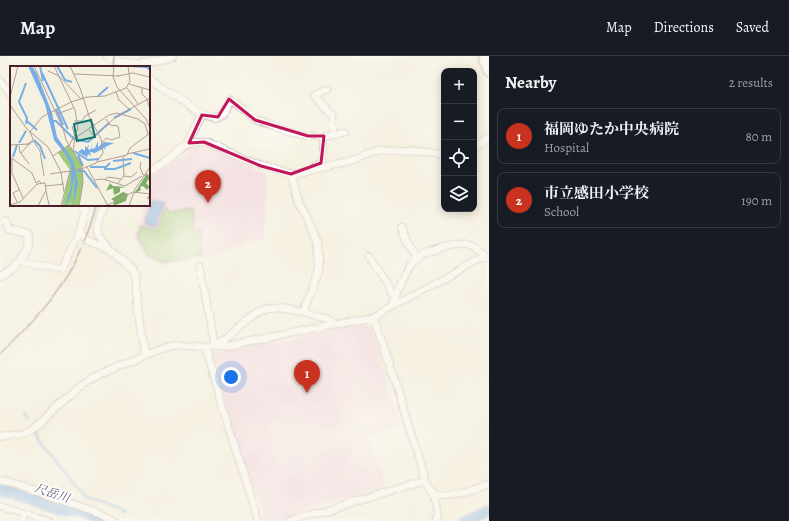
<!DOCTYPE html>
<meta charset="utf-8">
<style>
body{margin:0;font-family:Alegreya,"Noto Serif JP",serif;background:#20242c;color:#f1f3f6}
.controls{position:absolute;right:12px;top:12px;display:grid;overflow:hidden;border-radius:8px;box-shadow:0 2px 10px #0003}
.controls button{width:36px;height:36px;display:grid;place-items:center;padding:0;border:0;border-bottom:1px solid #363941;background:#171b24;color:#f1f3f6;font:20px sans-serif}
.you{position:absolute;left:231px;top:321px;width:14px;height:14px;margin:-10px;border:3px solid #fff;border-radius:50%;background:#1a73e8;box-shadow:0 0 0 6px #1a73e833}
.badge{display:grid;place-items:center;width:26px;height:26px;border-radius:50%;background:#c8321e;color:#fff;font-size:13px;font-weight:700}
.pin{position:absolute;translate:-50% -33px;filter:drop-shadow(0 1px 2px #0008)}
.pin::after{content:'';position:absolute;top:21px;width:14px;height:12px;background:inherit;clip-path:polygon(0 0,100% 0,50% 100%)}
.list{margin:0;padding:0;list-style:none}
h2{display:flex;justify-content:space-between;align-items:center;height:52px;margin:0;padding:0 16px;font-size:17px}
h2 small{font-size:13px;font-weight:400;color:#9ea1a6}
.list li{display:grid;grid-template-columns:26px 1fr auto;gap:12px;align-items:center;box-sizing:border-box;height:56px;margin:0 8px 8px;padding:0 8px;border:1px solid #363941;border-radius:8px}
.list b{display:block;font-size:15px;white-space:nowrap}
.list p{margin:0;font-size:13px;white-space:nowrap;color:#9ea1a6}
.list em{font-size:13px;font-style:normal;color:#9ea1a6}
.icon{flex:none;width:22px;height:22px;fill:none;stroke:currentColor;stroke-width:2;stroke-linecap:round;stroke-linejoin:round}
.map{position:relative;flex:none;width:489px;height:465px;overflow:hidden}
header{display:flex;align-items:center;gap:24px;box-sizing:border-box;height:56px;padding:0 20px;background:#171b24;border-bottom:1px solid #363941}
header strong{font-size:19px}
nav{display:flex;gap:22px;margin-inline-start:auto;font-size:14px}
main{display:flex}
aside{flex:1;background:#171b24}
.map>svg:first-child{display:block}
.built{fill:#f1d0e3}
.grass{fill:#9fcb78;stroke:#747552}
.water{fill:url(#water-ripples);stroke:#606688}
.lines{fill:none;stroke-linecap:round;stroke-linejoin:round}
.stream{stroke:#77ade5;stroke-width:2}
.river{stroke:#77ade5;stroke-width:11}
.minor-casing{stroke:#a08886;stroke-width:8}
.highway-casing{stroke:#a08886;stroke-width:12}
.minor{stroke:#fff;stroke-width:7}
.highway{stroke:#fff;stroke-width:10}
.tram{stroke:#4a1f2b;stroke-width:1}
.marked{fill:none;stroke:#c2185b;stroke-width:3;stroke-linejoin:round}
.labels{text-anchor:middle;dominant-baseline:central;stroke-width:3.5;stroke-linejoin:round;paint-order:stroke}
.water-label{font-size:12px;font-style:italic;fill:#5c5875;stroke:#fff}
.inset-river{fill:none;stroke:#77ade5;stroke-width:2}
.inset-road{fill:none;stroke:#b19d98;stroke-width:1}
.view{fill:#0f766e;fill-opacity:0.15;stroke:#0f766e;stroke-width:2}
.inset-edge{fill:none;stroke:#4a1f2b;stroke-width:2}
</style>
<header>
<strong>Map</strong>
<nav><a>Map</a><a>Directions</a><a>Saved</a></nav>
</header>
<main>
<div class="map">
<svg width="489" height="465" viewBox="0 0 489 465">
<defs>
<pattern id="water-ripples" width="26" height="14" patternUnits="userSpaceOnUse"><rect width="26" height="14" fill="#77ade5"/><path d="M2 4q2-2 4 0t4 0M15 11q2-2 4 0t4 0" fill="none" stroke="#648cba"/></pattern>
</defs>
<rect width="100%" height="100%" fill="#fff"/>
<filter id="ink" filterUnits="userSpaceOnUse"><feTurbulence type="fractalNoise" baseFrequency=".025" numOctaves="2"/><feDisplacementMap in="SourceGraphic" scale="8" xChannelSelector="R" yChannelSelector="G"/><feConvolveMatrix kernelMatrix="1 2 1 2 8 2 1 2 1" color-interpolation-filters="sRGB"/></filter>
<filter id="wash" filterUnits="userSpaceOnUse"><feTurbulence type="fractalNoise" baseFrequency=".012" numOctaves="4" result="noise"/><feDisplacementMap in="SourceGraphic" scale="16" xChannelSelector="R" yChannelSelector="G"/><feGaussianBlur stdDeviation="0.9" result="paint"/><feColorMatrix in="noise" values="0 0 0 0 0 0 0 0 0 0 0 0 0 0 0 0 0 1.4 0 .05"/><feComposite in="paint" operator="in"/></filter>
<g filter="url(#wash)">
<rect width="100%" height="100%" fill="#f5f1e1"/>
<!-- built -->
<path class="built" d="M204,88L267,115L269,139L267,145L266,168L264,173L266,182L241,189L220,201L208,204H195L165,208L147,200L135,180L143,149H149V126L150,121L187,96L190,90Z
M359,269L370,273L373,276L403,372L369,382L384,432L273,465H262L211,301L213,299Z"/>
<!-- grass -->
<path class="grass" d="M164,154L171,157L191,155L193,177H198L201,202L165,206L150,199L138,178L141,169L158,173Z"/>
<!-- water -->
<path class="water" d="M151,144L163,148L156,170L144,167Z"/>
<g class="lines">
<!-- stream -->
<path class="stream" d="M26,361L29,365
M36,375L80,435L83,443L113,455L121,460"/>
<!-- river -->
<path class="river" d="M0,433L82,459L95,465
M464,465L489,453"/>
</g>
</g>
<g filter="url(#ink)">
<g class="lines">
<!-- minor casing -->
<g class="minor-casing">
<path id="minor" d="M107,0C135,14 146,9 173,0
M149,22C161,30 205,66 217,61C224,58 226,50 229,43L239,50L255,64L271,70L308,80H324L323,102L321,107L313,110
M0,25L10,36L11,40
M327,33L314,39L334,59L335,78
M324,80L346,75
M189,87L192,79L202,59
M474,91L489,81
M149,115C154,113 159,111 163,108C180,98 182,85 204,86L261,110L291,118L350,106L380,95L409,93L444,99
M291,118L299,145L311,169L318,187L319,212L318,218L303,256
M81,149L85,155L79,176L89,185L111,193L132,215L135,222L138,254L144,299
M105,149C101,158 95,171 100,180C103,184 107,188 110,192
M0,167L6,165L8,169L9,174L30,179C31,189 25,196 20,205
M402,171L410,190L417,202
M369,200L392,238L396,241
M200,209L214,291L261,255L269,252H280L303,256L328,263L336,268
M0,219L14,211L20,205L55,214H59L61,212L79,176
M393,249C397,236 401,221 410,209C412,206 415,203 419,201C427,196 460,187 469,189C476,190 481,196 487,201
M374,260L393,319L425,424C434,445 447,441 465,436C473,433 481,430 489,428
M204,291L258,465
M0,381L22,378L32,373L40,367L82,329L100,318L157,294L169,290L179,289L204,291H222L374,260L480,203L489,200
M0,425L44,438L109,460L118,465
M433,436L438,462L436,465
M0,450L49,465
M21,465L23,457
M290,465L371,440L425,424"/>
</g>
<!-- highway casing -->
<g class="highway-casing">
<path id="highway" d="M484,0L489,16"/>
</g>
<!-- minor -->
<use href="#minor" class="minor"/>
<!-- highway -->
<use href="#highway" class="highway"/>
<!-- tram -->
<path class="tram" d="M113,11L114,0
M0,299C24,274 49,249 67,219C80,197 90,173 97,149"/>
</g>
</g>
<!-- marked area -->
<path d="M0 0H489V465H0ZM229,43L255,64L308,80H324L321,107L291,118L261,110L204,86L189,87L202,59L218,61Z" fill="#f5f1e1" fill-opacity=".55" fill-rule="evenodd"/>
<path class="marked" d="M229,43L255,64L308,80H324L321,107L291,118L261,110L204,86L189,87L202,59L218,61Z"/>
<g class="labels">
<!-- water labels -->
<g class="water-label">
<text transform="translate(52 437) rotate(18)">尺岳川</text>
</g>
</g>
<!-- overview -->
<g transform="translate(10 10)">
<rect width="140" height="140" fill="#f5f1e1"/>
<path d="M137,107L140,112L136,117L140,121L137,124L133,120L130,121L131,124L124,128ZM100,117L103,120L116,121L110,122V126L104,129L103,122L96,125ZM113,126L118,128L116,135L103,140L104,135L101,133Z" fill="#7faf68"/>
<path d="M59,79L71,96L73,115L69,140H61V136L60,140H52L60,104L48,87Z" fill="#9fcb78"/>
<path d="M18,0H22L27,8L42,47L47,71L63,94L68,117L63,140L65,113L64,110L61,130L55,140L61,121V99L56,89L44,74L35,38ZM88,75V81L94,76L104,77L95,81L96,84L94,82L85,87L80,86L81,90L78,88L77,91L68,86L72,83L75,85V80L77,82L79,78L78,83L80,84L83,76L81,83L85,82Z" fill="#77ade5"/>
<path class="inset-river" d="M30,0L33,15M47,0L55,14L62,16M119,0L137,1L140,4M32,7L58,63M88,30L98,21M46,43L53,59M104,52L121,43M17,55L27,64M42,55H46L64,73L78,76L99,57M16,58L17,52L9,36L16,17M24,74L30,80L35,93M9,77L16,65M64,85L78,94L89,93M123,87L140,92M68,89L73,100M3,91L7,79M103,95L122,93M80,101H96L100,97M95,101V103H105L121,97M67,105H74L87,122"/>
<path class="inset-road" d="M24,0L53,62L56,74L72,100L73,117L69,140M104,0L103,11L107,21L136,53L140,62M38,5L49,10L71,33M64,8L109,10M108,10L123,7L140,11M119,18L140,24M117,22L128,38M132,22V28L137,33L140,43M106,26L109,34L119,43M0,31L8,0M0,39L17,63L38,81L51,106L54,126M47,48L63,42M64,55H72L75,50L86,44M62,60L65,71L63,85M79,64L84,70L107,50L140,32M20,66L32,51L61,36L77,31L95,30L116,22L120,15L118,0M65,72L99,49L107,47L128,53L135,58L138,68M92,76L97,72L101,74L110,71L108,60L100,59L96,53M17,78L23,75L30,85L34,110M0,79L20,78L23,73L20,66M9,80L10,86L19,98M11,87L19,78M117,88L140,83M43,90L60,78L68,62L65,44L44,0M0,91L22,107L26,117L29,115L31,117M2,92V107L13,132M87,96L117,89L120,82L140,67M131,96L130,101L133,109L140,110M77,101L98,140M40,108L60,105M114,110L121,111L127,106M84,114L93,113L115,120L132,110M94,114L98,111L111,113M107,118L114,110L113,90M36,120L54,118M36,125L39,139M124,126L140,128L137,133L140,131M7,136L3,127L9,124M0,139L10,136L27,118L35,117L36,124L28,140M51,140L60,105L74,102L86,97L93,87L91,73L79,50L70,22L60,0M96,140L123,126M119,140L125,123L140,101"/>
<path class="view" d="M81,54L85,71L67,75L64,58Z"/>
<rect width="140" height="140" class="inset-edge"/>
</g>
</svg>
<div class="controls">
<button>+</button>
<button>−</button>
<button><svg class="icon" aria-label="locate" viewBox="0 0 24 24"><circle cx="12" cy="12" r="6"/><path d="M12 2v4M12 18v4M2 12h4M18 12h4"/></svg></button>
<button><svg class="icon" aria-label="layers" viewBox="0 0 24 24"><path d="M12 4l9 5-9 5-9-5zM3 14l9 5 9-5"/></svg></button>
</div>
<div class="you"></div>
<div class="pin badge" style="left:307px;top:337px">1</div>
<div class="pin badge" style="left:208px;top:147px">2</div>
</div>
<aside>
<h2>Nearby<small>2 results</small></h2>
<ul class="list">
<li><span class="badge">1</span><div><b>福岡ゆたか中央病院</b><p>Hospital</p></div><em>80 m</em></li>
<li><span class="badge">2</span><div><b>市立感田小学校</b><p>School</p></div><em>190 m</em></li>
</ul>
</aside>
</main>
